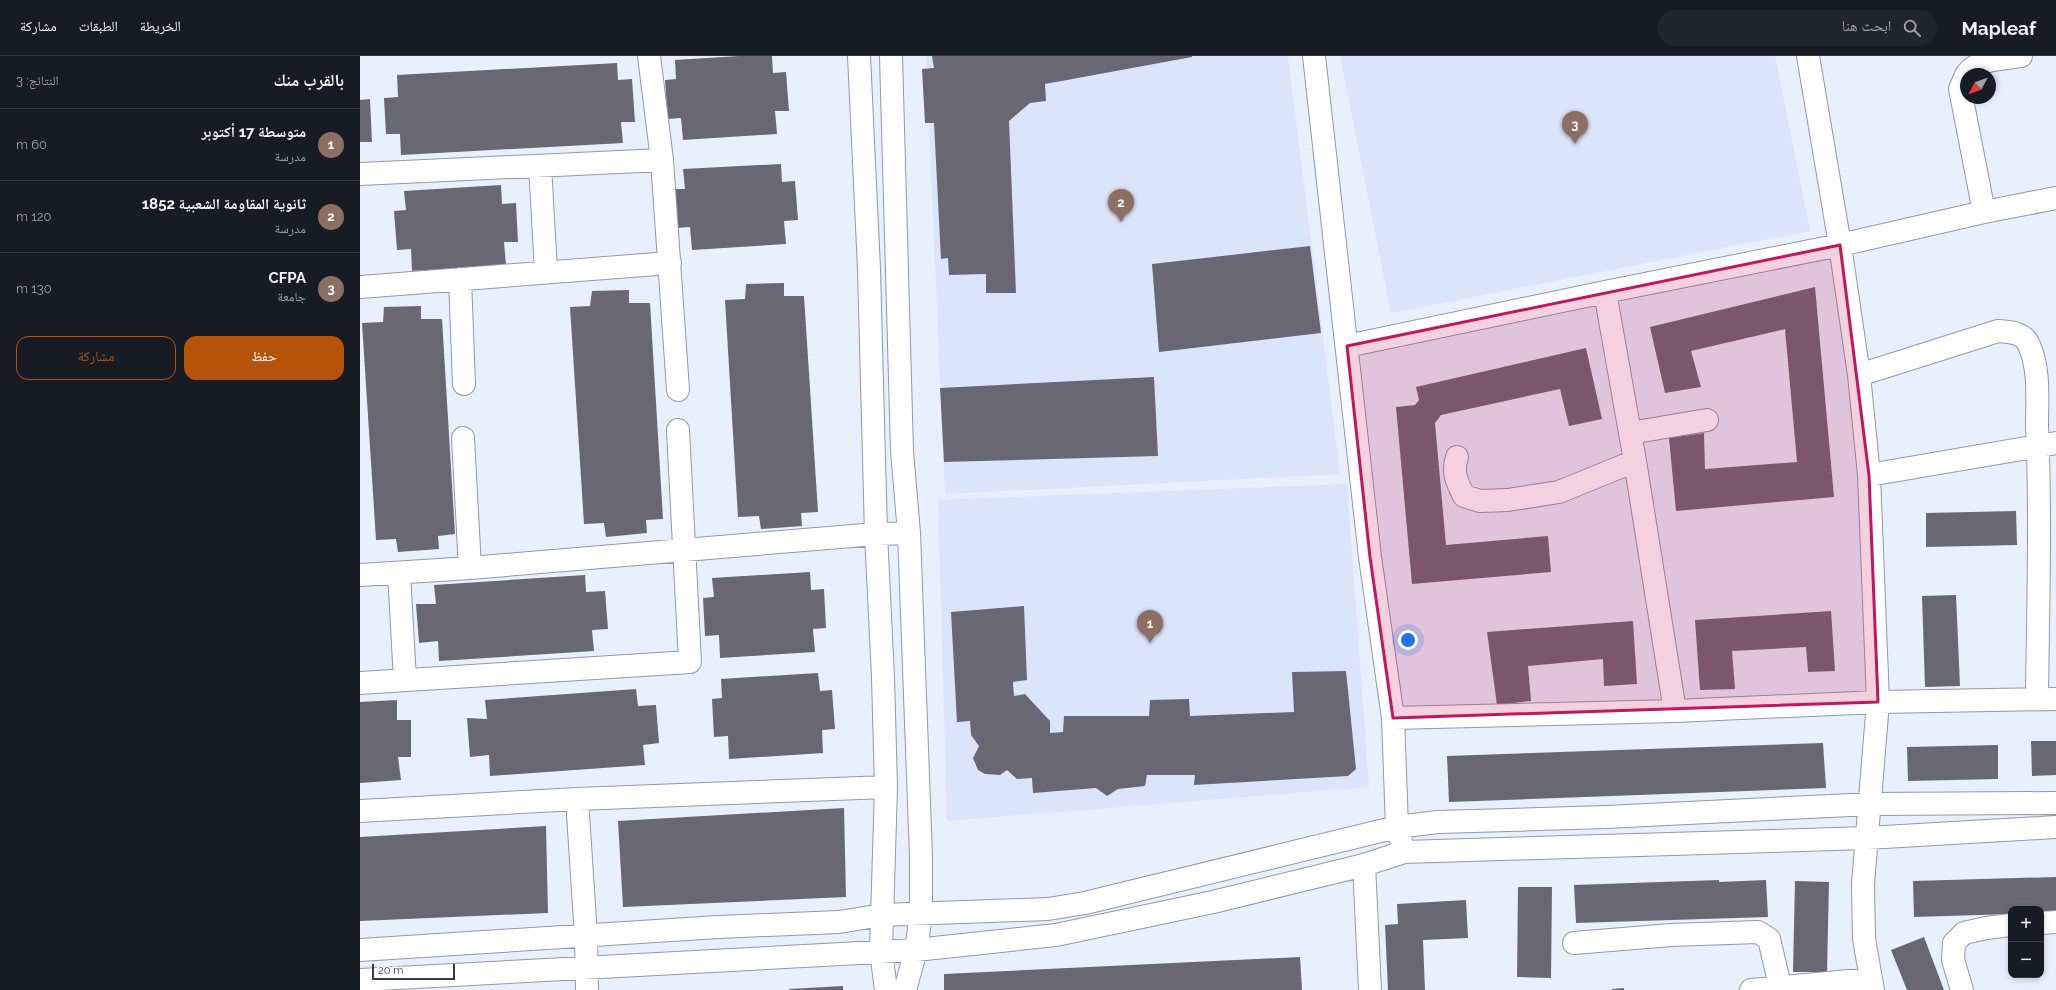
<!DOCTYPE html>
<html lang="ar">
<meta charset="utf-8">
<style>
body{margin:0;font-family:Raleway,"Noto Naskh Arabic",sans-serif;background:#20242c;color:#f1f3f6;direction:rtl}
.controls{position:absolute;right:12px;bottom:12px;display:grid;overflow:hidden;border-radius:8px;box-shadow:0 2px 6px #0003}
.controls button{width:36px;height:36px;display:grid;place-items:center;padding:0;border:0;border-bottom:1px solid #363941;background:#171b24;color:#f1f3f6;font:20px sans-serif}
.compass{position:absolute;left:1600px;top:12px;width:36px;height:36px;border-radius:50%;background:#171b24;box-shadow:0 2px 6px #0003;rotate:229deg}
.scale{position:absolute;left:12px;bottom:10px;width:83px;box-sizing:border-box;padding-left:4px;border:2px solid #383b40;border-top:0;font-size:11px;line-height:14px;white-space:nowrap;color:#383b40;-webkit-text-stroke:3px #fff;paint-order:stroke}
.you{position:absolute;left:1048px;top:584px;width:14px;height:14px;margin:-10px;border:3px solid #fff;border-radius:50%;background:#1a73e8;box-shadow:0 0 0 6px #1a73e833}
.badge{display:grid;place-items:center;width:26px;height:26px;border-radius:50%;background:#b45309;color:#fff;font-size:13px;font-weight:700}
.pin{position:absolute;translate:-50% -33px;filter:drop-shadow(0 1px 2px #0008)}
.pin::after{content:'';position:absolute;top:21px;width:14px;height:12px;background:inherit;clip-path:polygon(0 0,100% 0,50% 100%)}
.list{margin:0;padding:0;list-style:none}
h2{display:flex;justify-content:space-between;align-items:center;height:52px;margin:0;padding:0 16px;font-size:17px}
h2 small{font-size:13px;font-weight:400;color:#9ea1a6}
.list li{display:grid;grid-template-columns:26px 1fr auto;gap:12px;align-items:center;box-sizing:border-box;height:72px;padding:0 16px;border-top:1px solid #363941}
.list b{display:block;font-size:15px;white-space:nowrap}
.list p{margin:0;font-size:13px;white-space:nowrap;color:#9ea1a6}
.list em{font-size:13px;font-style:normal;color:#9ea1a6}
.actions{display:flex;gap:8px;padding:12px 16px}
.actions a{flex:1;padding:9px 0;border:1px solid #b45309;border-radius:12px;text-align:center;font-size:14px;color:#b45309}
.actions .main{background:#b45309;color:#fff}
.icon{flex:none;width:22px;height:22px;fill:none;stroke:currentColor;stroke-width:2;stroke-linecap:round;stroke-linejoin:round}
.map{position:relative;flex:none;width:1696px;height:934px;overflow:hidden;direction:ltr}
header{display:flex;align-items:center;gap:24px;box-sizing:border-box;height:56px;padding:0 20px;background:#171b24;border-bottom:1px solid #363941}
header strong{font-size:19px}
nav{display:flex;gap:22px;margin-inline-start:auto;font-size:14px}
.search{width:280px;height:36px;background:#20242c;display:flex;align-items:center;gap:10px;box-sizing:border-box;padding:0 14px;border-radius:22px;color:#9ea1a6;font-size:15px}
main{display:flex}
aside{flex:1;background:#171b24}
.map>svg:first-child{display:block}
.built{fill:#dbe5fa}
.building{fill:#6a6774}
.lines{fill:none;stroke-linecap:round;stroke-linejoin:round}
.minor-casing{stroke:#9298a5;stroke-width:24}
.minor{stroke:#fff;stroke-width:22}
.marked{fill:#c2185b;fill-opacity:0.2;stroke:#c2185b;stroke-width:3;stroke-linejoin:round}
</style>
<header>
<strong>Mapleaf</strong>
<div class="search"><svg class="icon" aria-label="search" viewBox="0 0 24 24"><circle cx="10" cy="10" r="6"/><path d="M15 15l6 6"/></svg>ابحث هنا</div>
<nav><a>الخريطة</a><a>الطبقات</a><a>مشاركة</a></nav>
</header>
<main>
<div class="map">
<svg width="1696" height="934" viewBox="0 0 1696 934">
<rect width="100%" height="100%" fill="#e8effd"/>
<!-- built -->
<path class="built" d="M566,0H928L980,418L585,438Z
M980,0H1415L1450,175L1031,257Z
M987,428L1009,731L587,765L578,444Z"/>
<!-- building -->
<path class="building" d="M379,0H412L413,17L426,16L429,55H415L417,78L323,84L321,62L308,63L305,24L316,23L315,4Z
M572,0H832V1L685,28L686,45L670,47L649,65L656,237H626V218L589,219L588,202L581,203L574,67H565L562,13L574,12Z
M257,7L258,24L272,23L275,66H261L263,87L41,99L40,78H26L24,42L38,41L37,19Z
M10,43L12,86H0V44Z
M421,108L422,126L435,125L438,164L424,165L426,188L332,194L330,171L316,172L314,133H325L323,113Z
M141,129L142,148L156,147L158,186H144L146,209L52,215L51,193L37,194L34,155L46,154L44,135Z
M950,190L961,277L799,296L792,208Z
M424,227V240H444L458,456L441,457L442,470L401,473L399,460L378,461L365,244L385,243L386,228Z
M1455,231L1474,441L1316,455L1309,382L1344,377L1345,413L1437,406L1425,273L1331,295L1341,331L1305,337L1290,271Z
M269,234V247H290L303,463L286,464L287,477L246,481L244,467L224,468L210,251L230,250L232,235Z
M61,250V263H82L95,478L78,480L79,493L38,496L36,483L16,484L2,267L23,266L24,251Z
M1226,292L1242,363L1209,370L1200,333L1081,359L1075,367L1086,489L1188,480L1191,516L1052,528L1036,351L1055,349L1059,344L1056,331Z
M794,321L798,400L584,406L580,332Z
M1656,455L1657,489L1566,491V457Z
M450,516L451,534L464,533L466,572L453,573L455,596L360,602L359,579L345,580L343,542L354,541L352,522Z
M225,519L226,536L245,535L248,573L232,574L234,595L79,605L78,585L59,587L56,548H76L74,529Z
M1596,539L1600,630L1565,631L1562,540Z
M664,550L667,624L653,626L654,640L665,638L690,665V677L703,676L704,660H789L790,644L829,643L830,660L934,656L932,616L986,615L996,713L988,720L834,729L835,719H787L785,730L758,733L747,740L736,732L673,737L672,722L657,723L647,714L640,719L625,718L618,714L613,702L619,690L611,679L610,665L597,666L591,556Z
M1471,555L1475,615L1448,616L1446,591L1372,595L1375,633L1340,634L1335,564Z
M1273,565L1277,628L1244,630L1243,603L1168,610L1171,645L1137,649L1127,576Z
M458,617L460,635L472,634L475,673L462,674L463,697L369,703L368,680L354,681L352,643L362,642L361,623Z
M276,633L278,650L296,649L299,687L283,689L285,709L130,720L129,699L110,701L107,662L127,663L125,644Z
M37,644V664H51V701H38L41,724L0,727V646Z
M1671,685H1696V719L1672,720Z
M1463,687L1466,732L1089,746L1087,700Z
M1638,689V723L1548,725L1547,691Z
M484,752L486,841L263,851L258,765Z
M186,770L188,857L0,865V781Z
M1696,821V856L1681,857V853H1651V858L1554,861L1553,825Z
M1359,824V826L1406,824L1408,861L1216,867L1214,829Z
M1435,825L1469,826L1467,916H1433Z
M1158,831H1192L1191,922L1157,921Z
M1106,844L1108,882L1063,884L1065,934H1028L1025,869L1038,868L1037,848Z
M1564,881L1584,934H1547L1531,894Z
M940,901L942,934H584V918Z
M483,930V934H429V933Z
M1264,932V934H1252V933Z"/>
<g class="lines">
<!-- minor casing -->
<g class="minor-casing">
<path id="minor" d="M289,0L302,104L318,334
M499,0L509,213L516,478L523,621L526,731L521,895L526,934
M531,0L542,395L549,477L561,801V859L556,894L545,934
M954,0L1010,501L1033,662L1037,771L1041,785
M1448,0L1480,189L1499,319L1509,419L1518,646L1503,828L1504,883L1513,934
M1607,18C1616,3 1644,3 1661,0
M1606,19L1600,33L1624,156
M180,110L186,215
M0,118L302,104
M100,223L104,328
M0,231L310,207
M1245,236L1275,405L1315,655
M987,290L1245,236L1480,189L1624,156L1696,142
M1499,319L1638,275C1649,276 1664,276 1669,289C1680,313 1677,344 1677,370C1681,460 1678,552 1677,642
M1270,377L1347,364
M103,382L110,512
M1097,401C1092,417 1097,426 1104,440L1120,445L1148,444L1199,436L1275,405
M1509,419L1696,387
M39,517L45,624
M0,519L110,512L516,478L549,477
M0,627L330,606L318,374
M1033,662L1315,655L1518,646L1696,643
M217,743L226,880L227,934
M0,755L217,743L526,731
M1004,809L1010,934
M1681,867L1696,866
M1214,887L1311,879L1398,876L1409,883L1421,934
M0,894L358,871L479,866L522,859L688,853L725,847L1037,771L1078,766L1246,761L1511,748L1696,747
M0,924L556,894L696,879L853,846L1004,809L1044,796L1507,782L1696,771
M1391,934L1511,923
M1602,934L1593,904L1594,887L1604,877L1626,872L1651,869"/>
</g>
<!-- minor -->
<use href="#minor" class="minor"/>
</g>
<!-- marked area -->
<path class="marked" d="M1480,189L1509,419L1518,646L1033,662L1010,501L987,290Z"/>
</svg>
<div class="controls">
<button>+</button>
<button>−</button>
</div>
<svg class="compass" viewBox="-18 -18 36 36"><path d="M0-13l5 13h-10z" fill="#e53935"/><path d="M0 13l5-13h-10z" fill="#9ea1a6"/></svg>
<div class="scale">20 m</div>
<div class="you"></div>
<div class="pin badge" style="left:790px;top:587px;background:#8d6e63">1</div>
<div class="pin badge" style="left:761px;top:166px;background:#8d6e63">2</div>
<div class="pin badge" style="left:1215px;top:88px;background:#8d6e63">3</div>
</div>
<aside>
<h2>بالقرب منك<small>النتائج: 3</small></h2>
<ul class="list">
<li><span class="badge" style="background:#8d6e63">1</span><div><b>متوسطة 17 أكتوبر</b><p>مدرسة</p></div><em>60 m</em></li>
<li><span class="badge" style="background:#8d6e63">2</span><div><b>ثانوية المقاومة الشعبية 1852</b><p>مدرسة</p></div><em>120 m</em></li>
<li><span class="badge" style="background:#8d6e63">3</span><div><b>CFPA</b><p>جامعة</p></div><em>130 m</em></li>
</ul>
<div class="actions"><a class="main">حفظ</a><a>مشاركة</a></div>
</aside>
</main>
